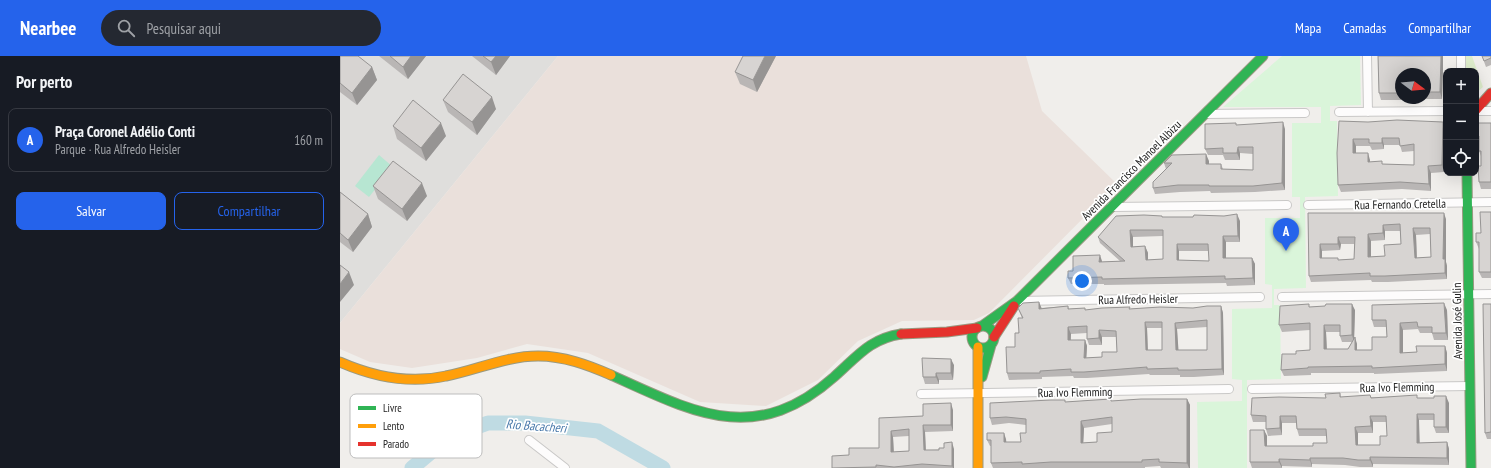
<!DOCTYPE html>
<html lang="pt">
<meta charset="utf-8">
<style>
body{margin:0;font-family:"PT Sans Narrow",sans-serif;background:#242831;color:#f1f3f6}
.controls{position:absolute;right:12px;top:12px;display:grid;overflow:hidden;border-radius:8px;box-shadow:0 4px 16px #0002}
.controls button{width:36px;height:36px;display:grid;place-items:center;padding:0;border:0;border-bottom:1px solid #363941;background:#171b24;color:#f1f3f6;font:20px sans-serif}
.compass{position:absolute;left:1055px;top:12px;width:36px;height:36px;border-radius:50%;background:#171b24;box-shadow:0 4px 16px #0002;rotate:106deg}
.you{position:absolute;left:742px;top:225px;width:14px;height:14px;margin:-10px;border:3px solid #fff;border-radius:50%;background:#1a73e8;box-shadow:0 0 0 6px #1a73e833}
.badge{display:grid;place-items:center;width:26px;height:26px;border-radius:50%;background:#2563eb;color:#fff;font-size:13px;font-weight:700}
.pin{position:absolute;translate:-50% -33px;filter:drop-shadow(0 1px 2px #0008)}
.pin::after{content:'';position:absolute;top:21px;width:14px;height:12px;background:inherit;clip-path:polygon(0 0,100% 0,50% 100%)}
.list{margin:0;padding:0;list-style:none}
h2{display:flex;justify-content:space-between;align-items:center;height:52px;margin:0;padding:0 16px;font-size:17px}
h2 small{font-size:13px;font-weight:400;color:#9ea1a6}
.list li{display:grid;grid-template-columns:26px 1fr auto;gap:12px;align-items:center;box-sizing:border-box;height:64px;margin:0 8px 8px;padding:0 8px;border:1px solid #363941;border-radius:8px}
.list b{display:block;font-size:15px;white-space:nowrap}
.list p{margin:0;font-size:13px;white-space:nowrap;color:#9ea1a6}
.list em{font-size:13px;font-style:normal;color:#9ea1a6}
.actions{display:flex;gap:8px;padding:12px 16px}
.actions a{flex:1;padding:9px 0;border:1px solid #2563eb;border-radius:8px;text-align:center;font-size:14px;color:#2563eb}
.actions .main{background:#2563eb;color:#fff}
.icon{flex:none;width:22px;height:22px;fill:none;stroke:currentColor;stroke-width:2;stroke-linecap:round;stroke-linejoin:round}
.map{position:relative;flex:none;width:1151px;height:412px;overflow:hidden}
header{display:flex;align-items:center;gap:24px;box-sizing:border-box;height:56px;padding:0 20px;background:#2563eb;color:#fff}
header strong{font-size:19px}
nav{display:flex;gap:22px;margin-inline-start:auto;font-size:14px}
.search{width:280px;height:36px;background:#242831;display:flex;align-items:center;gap:10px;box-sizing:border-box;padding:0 14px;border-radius:22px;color:#9ea1a6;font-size:15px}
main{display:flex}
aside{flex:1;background:#171b24}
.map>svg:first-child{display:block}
.residential{fill:#dfdedc}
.military{fill:#eae0db}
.grass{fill:#ddeccb}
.park{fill:#daf5da}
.pitch{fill:#b7e6d2}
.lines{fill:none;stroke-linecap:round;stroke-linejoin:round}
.river{stroke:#bfdbe3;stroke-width:15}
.street-casing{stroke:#c9c8c7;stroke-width:10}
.fast-casing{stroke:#999a82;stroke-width:11}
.slow-casing{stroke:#999a82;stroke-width:11}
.jam-casing{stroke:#999a82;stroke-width:11}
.street{stroke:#fdfcfc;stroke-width:8}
.fast{stroke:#30b455;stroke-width:9}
.slow{stroke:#ff9f0a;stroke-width:9}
.jam{stroke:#e5322d;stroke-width:9}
.wall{fill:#b9b6b5;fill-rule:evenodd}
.shaded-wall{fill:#969493}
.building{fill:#d7d4d2;stroke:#969493;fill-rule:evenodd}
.labels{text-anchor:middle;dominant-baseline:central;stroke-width:3.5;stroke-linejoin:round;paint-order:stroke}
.street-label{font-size:12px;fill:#222;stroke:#fff}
.water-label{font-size:13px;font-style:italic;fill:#4a7aab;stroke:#fff}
.key{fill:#fff;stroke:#bdbdbd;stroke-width:1}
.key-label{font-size:11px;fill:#222}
</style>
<header>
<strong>Nearbee</strong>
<div class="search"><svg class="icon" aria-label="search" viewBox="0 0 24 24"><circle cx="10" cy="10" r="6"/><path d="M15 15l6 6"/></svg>Pesquisar aqui</div>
<nav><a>Mapa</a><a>Camadas</a><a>Compartilhar</a></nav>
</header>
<main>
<aside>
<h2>Por perto<small></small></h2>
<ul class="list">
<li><span class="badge">A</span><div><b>Praça Coronel Adélio Conti</b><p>Parque · Rua Alfredo Heisler</p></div><em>160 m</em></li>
</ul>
<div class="actions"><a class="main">Salvar</a><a>Compartilhar</a></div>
</aside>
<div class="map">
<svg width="1151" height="412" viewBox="0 0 1151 412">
<rect width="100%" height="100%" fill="#f0eeeb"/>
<!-- residential -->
<path class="residential" d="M0,0H218L0,267Z"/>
<!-- military -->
<path class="military" d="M218,0H686L702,55L777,128L649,257L634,264L562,265L518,285L478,324L426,350L360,346L248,297L187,288L137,302L72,312L30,306L0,293V267Z"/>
<!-- grass -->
<path class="grass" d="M1125,0H1132L1143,31L1136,37V15H1125Z"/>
<!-- park -->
<path class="park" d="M942,0H1020L1021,49L990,50V65H997L998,140L965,141L966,232L934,233V249H940L941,323L907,324V412H858L857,346L902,345V324L892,323V253L932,252V229L925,228V162H960V141H952V67H981V51H883Z"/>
<!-- pitch -->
<path class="pitch" d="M39,99L53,111L29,141L15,130Z"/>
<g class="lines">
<!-- river -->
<path class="river" d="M72,412L109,381L148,367H185L258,375L323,412"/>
<!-- street casing -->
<g class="street-casing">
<path id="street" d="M1027,0L1028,56
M1121,0V15
M1136,55H1151
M999,56L1106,55
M865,58L965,57
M968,149L1151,146
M771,151L947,149
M942,241L1151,238
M677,245L920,241
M912,333L1130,330
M581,338L889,333
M189,384L225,412"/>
</g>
<!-- fast casing -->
<g class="fast-casing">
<path id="fast" d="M1127,117L1131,412
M642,270L677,245L923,0
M632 281a11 11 0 1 1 22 0a11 11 0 1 1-22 0Z
M271,319C353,356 415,391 494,321C517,301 529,283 561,278
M642,321L651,289"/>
</g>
<!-- slow casing -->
<g class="slow-casing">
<path id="slow" d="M638,291V412
M0,306C34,321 70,328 106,320C137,314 166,300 198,300C224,300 248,309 271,319"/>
</g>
<!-- jam casing -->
<g class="jam-casing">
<path id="jam" d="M1136,54L1151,37
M561,278L607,276L637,272
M654,281L674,250"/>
</g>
<!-- street -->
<use href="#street" class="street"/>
<!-- fast -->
<use href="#fast" class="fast"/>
<!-- slow -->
<use href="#slow" class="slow"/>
<!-- jam -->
<use href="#jam" class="jam"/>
</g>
<!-- wall -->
<path class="wall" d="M0,0L32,11L37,24L17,49L0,36Z
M39,0H86L68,23Z
M132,0H170L156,19Z
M436,0L417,36L400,28L395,16Z
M1038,0L1103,13L1102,43H1083L1082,42H1085V18H1061V44H1041L1039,37Z
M1142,0H1151V9L1146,11Z
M103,44L156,53L137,79L108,56Z
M999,65L1105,72L1104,116L1091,117V135L1062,133L1001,136L998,129ZM1044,89H1060L1062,96L1074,95V109L1043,108L1030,106V104L1016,97V90H1030L1032,94L1044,93Z
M1136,67H1151V133H1141L1139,126L1141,110V100L1139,95V87H1137L1136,84Z
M897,69L945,73V134L915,136L871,137L870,135L840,136L815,138L813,132L826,113L824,107L869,105V108H881L883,113L913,114V98L900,97V104H885L883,99H868L865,93Z
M53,70L106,80L86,105L57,83Z
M33,130L87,140L67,165L38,143Z
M0,136L28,158L32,171L13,196L0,186Z
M1151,156V222H1142L1139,216V193L1136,186Z
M968,157L1106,163V206L1107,210V223L1048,226H1032L1031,224L971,226L969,220ZM1045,175H1060L1061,188L1045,200L1031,201V185L1045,184ZM1090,178L1091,201L1077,202L1076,179ZM1001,188H1014V203L999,204L982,202V195L1000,194Z
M823,161L900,165V186H886V202H912L915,208V229L887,230L886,227L764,229V228H731L728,222L733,215L762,206L780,205L760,187L758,181ZM823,180V203L808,204V197L805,190L793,191V181ZM839,195H869V205L839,204Z
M1151,248V383H1147L1145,377Z
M728,250L729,253L745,252V254L853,252L881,250L883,257L884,319L854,321H840V319H810L809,318L747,322H734L733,320L702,321V323L669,324L667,317L675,291L682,262L678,252H701ZM867,271V294H838L837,273ZM807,272H822V294H808ZM747,277V283L749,289H762V281H776L777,296L762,301L746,302L747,290L745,284H731V278Z
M970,251L1015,254L1014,282L1017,288V294H1032L1047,281L1046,271H1034L1032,264L1107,254L1108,284H1094L1092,277H1080L1078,273L1063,274V297L1077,296L1105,290L1107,297V315L1034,318V317H971V319L944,320L941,314L956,298L970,294V274L942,276L939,269ZM986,276H1000V280L1002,286H1012L1008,293H987Z
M614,309L613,324H599V328H585L583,321Z
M1000,337L1001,341L1078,342L1109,347V377H1096L1094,371V364H1079V387L1107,386L1109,393V409L1033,408V411H1020L1005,409L972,408V411L942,410V412H912L910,406L924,374L927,380V390H973L987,387V380H959L957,373L956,367H942V379L928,380L926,373V366H913L911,359L986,342ZM1033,366H1047V380L1040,389H1018V377H1033Z
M771,343V345L847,343L850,349V412H821L820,410L805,411V412H653L651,407V390H650L647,384L666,383V386H681L686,377V369L669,367L652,369L650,362L726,346ZM772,368V376L757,386L743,387L744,372Z
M613,354V375L585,376L586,394L614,393V412H492L509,399L539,392V362L583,360ZM569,380V395L554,396L553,381Z"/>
<!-- shaded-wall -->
<path class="shaded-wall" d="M71,0H86L68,23L63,11Z
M156,0H170L156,19L151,6Z
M425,0H436L417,36L413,24Z
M1101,0H1103V13L1102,43L1100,36Z
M32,11L37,24L17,49L12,37Z
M1059,23L1061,29V44L1058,37Z
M152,41L156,53L137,79L132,66Z
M943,66L945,73V134L942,127Z
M1103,66L1105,72L1104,116L1102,109Z
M101,67L106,80L86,105L81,92Z
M1042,82L1044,89V93L1042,87Z
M1013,83L1016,90V103L1013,97Z
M898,91L900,97V104L897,97Z
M1028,97L1030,104V113L1028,106Z
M866,98L869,105V114L866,108Z
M1088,110L1091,117V135L1089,128Z
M82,127L87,140L67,165L62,153Z
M1104,157L1106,163V206L1107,210V223L1105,217L1103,203Z
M28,158L32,171L13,196L8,184Z
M897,158L900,165V186L898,180Z
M1043,169L1045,175V184L1043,177Z
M1073,172L1076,179L1077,209L1075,202Z
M790,174L793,181V197L791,191Z
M1028,178L1031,185V208L1028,201Z
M883,180L886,186V209L883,202Z
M998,181L1001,188L1000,194L998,188Z
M837,188L839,195V210L837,204Z
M980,188L982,195V209L980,202Z
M805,190L808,197V210L806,204Z
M760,199L762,205V212L759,206Z
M912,202L915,208V229L913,222Z
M9,216L14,229L0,246V228Z
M699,246L702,253H699Z
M1104,247L1107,254L1108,284L1106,277Z
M1012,248L1015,254L1014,286L1012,279Z
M881,250L883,257L884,319L882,313Z
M805,266L807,272L808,301L806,294Z
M835,267L837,273L839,301L836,294Z
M1060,267L1063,274V303L1060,297Z
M984,269L986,276L987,300L984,293Z
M728,271L731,278L730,291L728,284Z
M759,274L762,281V289L759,282Z
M1015,281L1017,288V301L1015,294Z
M745,284L747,290L746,309L744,302Z
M1105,290L1107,297V315L1105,308Z
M611,303L614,309L613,324L611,317Z
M596,317L599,324V328L596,321Z
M1106,340L1109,347V377L1106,371Z
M847,343L850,349V412H849L847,407Z
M611,347L613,354V375L611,369Z
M1077,358L1079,364L1080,394L1077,387Z
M940,360L942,367V379L940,372Z
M1030,360L1033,366V377L1031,370Z
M741,365L744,372L743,393L741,387Z
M583,369L585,376L586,400L584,394Z
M1015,371L1018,377V395L1016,389Z
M924,374L927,380V397L925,390Z
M551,375L553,381L554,403L551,396Z
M664,377L666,383L667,393L664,386Z
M612,386L614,393V412H613L612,410Z
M1107,386L1109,393V409L1107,402Z
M1030,401L1033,408V411L1030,404Z
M970,402L972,408V411L970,404Z
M939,403L942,410V412L939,406Z"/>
<!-- building -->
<path class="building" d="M0,0H18L32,11L12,37L0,27Z
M50,0H71L63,11Z
M143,0H156L151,6Z
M403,0H425L413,24L395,16Z
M1038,0H1101L1100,36H1085V18H1061V23H1059L1058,37H1039Z
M1142,0H1151V2L1144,5Z
M123,18L152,41L132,66L103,44Z
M73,44L101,67L81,92L53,70Z
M1057,64L1103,66L1102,109L1088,110L1089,128L1060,126L998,129L997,97L999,65L1028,66ZM1042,82H1059L1060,90L1074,88V109L1042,108V105L1028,106V97H1013V83H1029V87H1042Z
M943,66L942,127L913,130H869V129H838L813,132V126L832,107H824L832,99L866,98V108H881V113L913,114V91H898L897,97H883V92L865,93V68L896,67V69L912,68Z
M1136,67H1151V126H1139L1138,110H1141V95H1139V80H1136Z
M53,105L82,127L62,153L33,130Z
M0,136L28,158L8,184L0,177Z
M1140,156H1151V216H1139V186H1136V177H1141Z
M968,157H1104L1103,203H1105V217L1045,220H1030V217L969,220ZM1060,168L1061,188L1044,189L1045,200L1028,201V178L1043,177V169ZM1073,172H1090L1091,201L1075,202ZM998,181H1015L1014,203L998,204V202H980V188H998Z
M897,158L898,180H883V202H912L913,222L885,223V220L762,223V221L728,222V215H733V200L760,199L759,206L785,205L758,181L776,160L804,159L822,160V161H853L854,159L884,160ZM790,174H823V203L806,204L805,190L791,191ZM837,188H868L869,205L837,204Z
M0,209L9,216L0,228Z
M699,246V253L728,250V253L745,252V254L762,252L790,251L789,253L820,251L853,252L867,250H881L882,313L851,314H838V312L807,313V311L744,316H731V313L700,315V317H667L666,291H675V277H679L678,262H683L678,252L683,247ZM867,264V294H836L835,267ZM805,266H822V294H806ZM747,270V283L759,282V274L776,275L777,296H762V301L744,302L745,284H728V271Z
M1104,247L1106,277H1092V271H1078L1077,266L1060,267V297L1077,296L1076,290H1105V308L1032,312V310L968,311V312L941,314L942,298H956V295L970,294V267L939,269L940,250L969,248V251L985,250L986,248H1012V279L1000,280V269H984V293H1008L1015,281V294H1032V281H1047L1046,264H1032V249Z
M1143,248H1151V376L1145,377Z
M582,302L611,303V317H596V321H583Z
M1000,337V341L1030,339L1031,342L1077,339V342H1094V340H1106V371H1094V358H1077V387L1107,386V402L1030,401V404H1018L1003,402H970V404L939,403V406H910V374H924L925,390H973V387H987L986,373H957L956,360H940V372L926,373V360L911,359L912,342L939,341L986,342L985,338ZM1030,360H1046L1047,380H1040V389H1016L1015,371L1031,370Z
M771,343V345L801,343H847V407L819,406V403L802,404V406H711L682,408V406L651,407V384H647V377H664V386H681L680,377H686V363L666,361L650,362V347L711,344H725V346L755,344ZM772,361V376L757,377V386L741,387V365Z
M611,347V369H583L584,394H599V392H604V387L612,386V410L582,408L554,411L536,409V411L492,412V400L509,399V392H539V362L583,360V348ZM569,373V395L551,396V375Z"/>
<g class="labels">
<!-- street labels -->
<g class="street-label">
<text transform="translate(791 114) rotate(-45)">Avenida Francisco Manoel Albizu</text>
<text transform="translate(1060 148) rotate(-1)">Rua Fernando Cretella</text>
<text transform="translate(798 243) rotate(-1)">Rua Alfredo Heisler</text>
<text transform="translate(1117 265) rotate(-91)">Avenida José Gulin</text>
<text transform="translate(1057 331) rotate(-1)">Rua Ivo Flemming</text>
<text transform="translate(735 336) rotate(-1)">Rua Ivo Flemming</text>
</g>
<!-- water labels -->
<g class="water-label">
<text transform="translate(196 370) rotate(4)">Rio Bacacheri</text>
</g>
</g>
<!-- legend -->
<rect x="10" y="338" width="132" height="64" rx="6" class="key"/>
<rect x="18" y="350" width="18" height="4" fill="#30b455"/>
<rect x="18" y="368" width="18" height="4" fill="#ff9f0a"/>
<rect x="18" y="386" width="18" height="4" fill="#e5322d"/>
<g class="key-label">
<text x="43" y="356">Livre</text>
<text x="43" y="374">Lento</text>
<text x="43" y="392">Parado</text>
</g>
</svg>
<div class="controls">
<button>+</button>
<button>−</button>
<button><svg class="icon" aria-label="locate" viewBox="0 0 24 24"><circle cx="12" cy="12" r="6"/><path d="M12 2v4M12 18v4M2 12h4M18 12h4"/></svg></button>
</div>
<svg class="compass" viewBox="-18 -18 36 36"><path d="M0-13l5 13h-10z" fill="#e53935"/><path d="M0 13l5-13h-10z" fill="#9ea1a6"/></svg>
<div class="you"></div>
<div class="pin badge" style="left:946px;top:195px">A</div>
</div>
</main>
